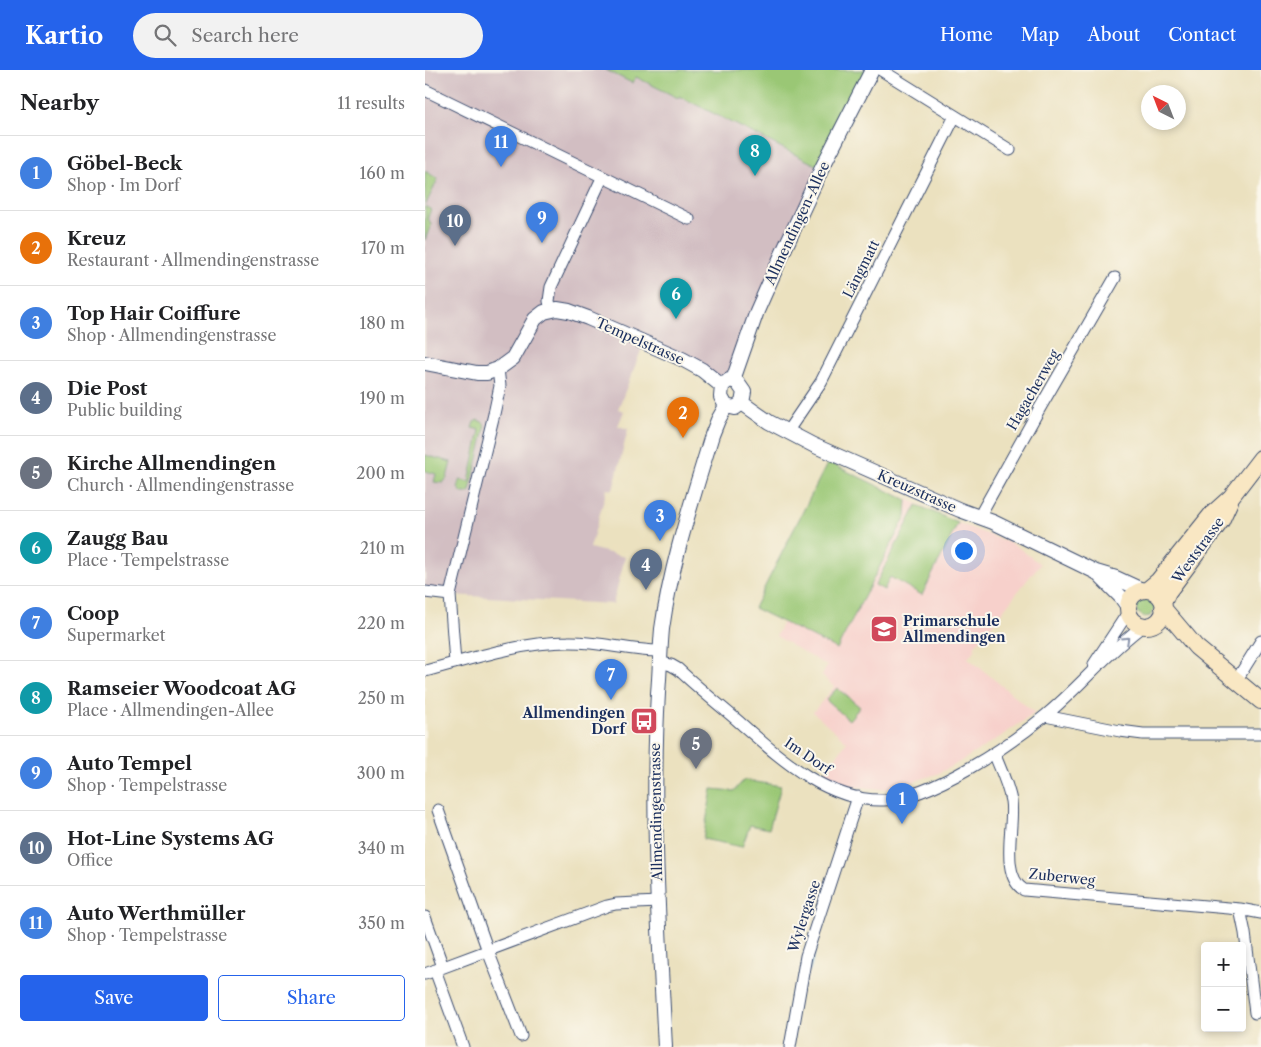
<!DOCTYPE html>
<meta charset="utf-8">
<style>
body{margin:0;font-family:"Libre Caslon Text",serif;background:#f2f2f2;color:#202124}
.controls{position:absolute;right:15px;bottom:15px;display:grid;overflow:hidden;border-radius:5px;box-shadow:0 2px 8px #0003}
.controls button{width:45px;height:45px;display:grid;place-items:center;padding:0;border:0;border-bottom:1px solid #e0e0e0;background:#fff;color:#202124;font:25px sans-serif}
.compass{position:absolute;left:716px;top:15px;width:45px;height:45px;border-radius:50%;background:#fff;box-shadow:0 2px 8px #0003;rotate:318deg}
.you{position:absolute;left:538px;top:480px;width:18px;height:18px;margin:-12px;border:4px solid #fff;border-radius:50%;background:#1a73e8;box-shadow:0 0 0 8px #1a73e833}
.badge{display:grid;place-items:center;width:32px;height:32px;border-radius:50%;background:#2563eb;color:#fff;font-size:16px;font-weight:700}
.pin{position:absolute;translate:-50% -41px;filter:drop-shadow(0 1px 2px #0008)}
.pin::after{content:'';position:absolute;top:26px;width:18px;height:15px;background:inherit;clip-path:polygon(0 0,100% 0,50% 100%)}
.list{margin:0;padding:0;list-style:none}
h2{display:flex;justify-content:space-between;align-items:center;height:65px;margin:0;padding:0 20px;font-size:21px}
h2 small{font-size:16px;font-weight:400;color:#757577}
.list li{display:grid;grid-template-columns:32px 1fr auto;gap:15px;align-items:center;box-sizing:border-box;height:75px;padding:0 20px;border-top:1px solid #e0e0e0}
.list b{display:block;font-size:19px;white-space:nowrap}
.list p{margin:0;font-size:16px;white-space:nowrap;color:#757577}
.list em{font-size:16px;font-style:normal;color:#757577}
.actions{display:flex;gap:10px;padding:15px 20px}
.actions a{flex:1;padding:11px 0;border:1px solid #2563eb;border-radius:5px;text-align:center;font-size:18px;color:#2563eb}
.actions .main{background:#2563eb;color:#fff}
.icon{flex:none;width:28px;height:28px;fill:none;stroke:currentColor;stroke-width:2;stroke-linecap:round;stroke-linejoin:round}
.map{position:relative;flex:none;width:836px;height:977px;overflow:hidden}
header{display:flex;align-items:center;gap:30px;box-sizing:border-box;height:70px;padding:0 25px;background:#2563eb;color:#fff}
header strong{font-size:24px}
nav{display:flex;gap:28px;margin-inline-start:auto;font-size:18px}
.search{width:350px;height:45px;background:#f2f2f2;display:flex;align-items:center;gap:12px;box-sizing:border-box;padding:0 18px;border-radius:28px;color:#757577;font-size:19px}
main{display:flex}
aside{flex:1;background:#fff}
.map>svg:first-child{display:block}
.built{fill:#f7d0cb}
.industrial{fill:#d2bec2}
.green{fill:#9ac775;stroke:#5a7b6a}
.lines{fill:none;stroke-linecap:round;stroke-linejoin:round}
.stream{stroke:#55a3ce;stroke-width:4}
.minor-casing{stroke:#3a4a6d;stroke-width:13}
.tertiary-casing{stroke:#3a4a6d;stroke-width:16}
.secondary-casing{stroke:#3a4a6d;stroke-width:18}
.minor{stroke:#fff;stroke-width:11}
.tertiary{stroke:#fff;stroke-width:14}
.secondary{stroke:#f9e7c3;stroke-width:16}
.oneway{stroke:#8d97ae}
.labels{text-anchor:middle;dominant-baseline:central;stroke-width:4;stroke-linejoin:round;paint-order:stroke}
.street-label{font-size:14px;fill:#1b2f5e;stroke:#fbf7ec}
.poi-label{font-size:14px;font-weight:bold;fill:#1b2f5e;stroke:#fbf7ec;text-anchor:start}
</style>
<header>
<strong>Kartio</strong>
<div class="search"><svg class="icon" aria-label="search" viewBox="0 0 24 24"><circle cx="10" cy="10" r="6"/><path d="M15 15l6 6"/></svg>Search here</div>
<nav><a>Home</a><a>Map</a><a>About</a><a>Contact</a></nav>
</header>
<main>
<aside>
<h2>Nearby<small>11 results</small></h2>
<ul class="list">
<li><span class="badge" style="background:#3f7fe0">1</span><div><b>Göbel-Beck</b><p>Shop · Im Dorf</p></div><em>160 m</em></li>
<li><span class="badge" style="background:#e8710a">2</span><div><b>Kreuz</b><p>Restaurant · Allmendingenstrasse</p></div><em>170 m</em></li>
<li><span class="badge" style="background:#3f7fe0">3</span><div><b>Top Hair Coiffure</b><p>Shop · Allmendingenstrasse</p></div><em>180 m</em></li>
<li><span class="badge" style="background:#5c6f8a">4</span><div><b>Die Post</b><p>Public building</p></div><em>190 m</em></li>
<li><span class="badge" style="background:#6b7280">5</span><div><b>Kirche Allmendingen</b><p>Church · Allmendingenstrasse</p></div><em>200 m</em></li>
<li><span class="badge" style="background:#0f9aa8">6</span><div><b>Zaugg Bau</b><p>Place · Tempelstrasse</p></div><em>210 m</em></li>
<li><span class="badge" style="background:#3f7fe0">7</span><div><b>Coop</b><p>Supermarket</p></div><em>220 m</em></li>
<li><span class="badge" style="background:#0f9aa8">8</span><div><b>Ramseier Woodcoat AG</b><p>Place · Allmendingen-Allee</p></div><em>250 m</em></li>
<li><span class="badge" style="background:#3f7fe0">9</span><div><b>Auto Tempel</b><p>Shop · Tempelstrasse</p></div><em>300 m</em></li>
<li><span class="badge" style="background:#5c6f8a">10</span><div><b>Hot-Line Systems AG</b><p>Office</p></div><em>340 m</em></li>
<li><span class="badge" style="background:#3f7fe0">11</span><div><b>Auto Werthmüller</b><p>Shop · Tempelstrasse</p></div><em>350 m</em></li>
</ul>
<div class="actions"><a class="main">Save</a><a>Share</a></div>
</aside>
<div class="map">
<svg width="836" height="977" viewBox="0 0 836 977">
<rect width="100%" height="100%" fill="#fbf7ec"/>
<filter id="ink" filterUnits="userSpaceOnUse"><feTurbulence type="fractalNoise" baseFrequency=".02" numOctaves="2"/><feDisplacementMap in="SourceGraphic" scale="10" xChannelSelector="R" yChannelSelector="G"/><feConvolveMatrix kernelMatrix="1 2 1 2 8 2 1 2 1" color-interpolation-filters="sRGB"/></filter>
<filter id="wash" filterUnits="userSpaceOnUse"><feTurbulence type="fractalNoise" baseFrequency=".0096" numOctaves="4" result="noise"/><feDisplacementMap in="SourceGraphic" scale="20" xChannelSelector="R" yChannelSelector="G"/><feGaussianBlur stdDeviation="1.12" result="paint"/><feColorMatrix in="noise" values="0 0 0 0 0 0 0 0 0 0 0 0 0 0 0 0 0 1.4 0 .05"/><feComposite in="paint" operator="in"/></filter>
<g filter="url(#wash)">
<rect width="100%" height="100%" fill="#ebe1bf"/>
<!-- built -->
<path class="built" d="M403,392L533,453L590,475L615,494L549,577L551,579L543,588L610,643L575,667L528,696L512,704L472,717L457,719L424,716L397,706L422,672L388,642L409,617L397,606L402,596L351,566L358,552L329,538Z"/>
<!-- industrial -->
<path class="industrial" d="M0,0H181L207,13L211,7L253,28L254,26L397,98L301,313L219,273L193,339L199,341L193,356L203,359L188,420L182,419L165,478L200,487L188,534L25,525L0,526V170L6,156L0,136L13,109L0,101Z"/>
<!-- green -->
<path class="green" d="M181,0H447L397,98L254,26L253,28L211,7L207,13Z
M0,101L13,109L0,136L6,139L3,147L6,155L0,170Z
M53,350L59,353L60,358L45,421L42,423H37L33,418L35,410L44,412L55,360L47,358L49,352Z
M0,385L26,392L22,408L18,413L9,412L11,404L0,401Z
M403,392L482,430L481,446L412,579L329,538Z
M492,435L533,453L497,525L465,507L459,520L450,515Z
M717,529C724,527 729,531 730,538L725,546L719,547L712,542L711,536Z
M412,618L435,637L424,650L401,630Z
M319,710L356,716L344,759L325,755L317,777L278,769L287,719L309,721Z"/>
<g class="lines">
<!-- stream -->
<path class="stream" d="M384,899L390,876"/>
</g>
</g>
<g filter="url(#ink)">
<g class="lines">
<!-- minor casing -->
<g class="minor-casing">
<path id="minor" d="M456,0L585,80
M0,20L264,149
M126,240L124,231L126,217L177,108
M362,362L396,312L530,46
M554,447L612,343L690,208
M0,522L25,525
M234,592L246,595L253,599C272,617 293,634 313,651C353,686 401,732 459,730C507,728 585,675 621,645C655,617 683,581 719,555
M30,593L25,525L69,344L75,316L73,299
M669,594L704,541
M0,601C45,589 97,572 143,572C174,571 204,581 235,581
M811,611L836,571
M620,646L695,661L718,664H836
M569,683C575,698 583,714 586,731C590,754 574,805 599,820L815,839L836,843
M13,740L63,881L96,966
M815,839L820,863L830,943
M0,847L18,897
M10,900L38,977
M0,904L182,836L191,834L233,832
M365,977L381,886L433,727"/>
</g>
<!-- tertiary casing -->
<g class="tertiary-casing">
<path id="tertiary" d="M0,293L52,303H62L73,299L88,288L110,249L119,242L132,239L144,241L163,248L257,289L277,300L297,316
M304,310L312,312L319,322L317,333L310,338L301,336L296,327L297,316Z
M308,310L332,241L359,180L397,98L447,0
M317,333L344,352L388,375L535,440L568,452L671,502L691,508L717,520
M674,505L696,527L703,537
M240,977C234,859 226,741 233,623C235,601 235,580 237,559C246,493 268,428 287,365L293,350L301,336"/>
</g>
<!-- secondary casing -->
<g class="secondary-casing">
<path id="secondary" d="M722,520L733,511L786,445L806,427L836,388
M703 538a18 18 0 1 1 36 0a18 18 0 1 1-36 0Z
M738,533L743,522L796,451L805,431
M738,538L771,577L836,631"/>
</g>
<!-- minor -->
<use href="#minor" class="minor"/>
<!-- tertiary -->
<use href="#tertiary" class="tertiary"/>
<!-- secondary -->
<use href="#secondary" class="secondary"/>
</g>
<!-- one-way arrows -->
<defs><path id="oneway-chevron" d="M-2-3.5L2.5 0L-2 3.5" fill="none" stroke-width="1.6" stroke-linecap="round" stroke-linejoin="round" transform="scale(1.25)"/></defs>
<use class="oneway" href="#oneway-chevron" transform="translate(701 570) rotate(-43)"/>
</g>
<!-- icons -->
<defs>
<g id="school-square" transform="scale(1.4375)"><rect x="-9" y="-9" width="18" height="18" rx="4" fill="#d1495b" stroke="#fbf7ec"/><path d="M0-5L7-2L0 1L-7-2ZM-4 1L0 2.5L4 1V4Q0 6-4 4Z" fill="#fff"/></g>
<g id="bus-square" transform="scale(1.4375)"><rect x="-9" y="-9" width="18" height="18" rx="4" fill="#d1495b" stroke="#fbf7ec"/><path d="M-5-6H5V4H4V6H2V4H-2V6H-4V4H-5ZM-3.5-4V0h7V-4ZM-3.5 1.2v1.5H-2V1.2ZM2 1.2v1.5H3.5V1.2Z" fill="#fff"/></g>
</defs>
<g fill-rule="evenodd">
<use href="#school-square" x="459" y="559"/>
<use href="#bus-square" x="219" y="651"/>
</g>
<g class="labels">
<!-- street labels -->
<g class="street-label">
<text transform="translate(372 153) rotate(-65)">Allmendingen-Allee</text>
<text transform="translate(436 199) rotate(-63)">Längmatt</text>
<text transform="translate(215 271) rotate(24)">Tempelstrasse</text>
<text transform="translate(608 320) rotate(-60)">Hagacherweg</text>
<text transform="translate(492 421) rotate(24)">Kreuzstrasse</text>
<text transform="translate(773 480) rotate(-54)">Weststrasse</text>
<text transform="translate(383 686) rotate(34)">Im Dorf</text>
<text transform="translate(231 742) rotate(-91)">Allmendingenstrasse</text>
<text transform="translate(637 807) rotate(6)">Zuberweg</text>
<text transform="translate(379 846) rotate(-72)">Wylergasse</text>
</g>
<!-- poi labels -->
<g class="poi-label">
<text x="478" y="551">Primarschule<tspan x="478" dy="16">Allmendingen</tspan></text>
<text x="200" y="643" text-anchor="end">Allmendingen<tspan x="200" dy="16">Dorf</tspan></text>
</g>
</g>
</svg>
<div class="controls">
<button>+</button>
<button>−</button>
</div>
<svg class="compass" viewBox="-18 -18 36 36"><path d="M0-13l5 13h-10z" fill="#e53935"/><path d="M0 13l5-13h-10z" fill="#757577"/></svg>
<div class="you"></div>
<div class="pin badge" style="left:477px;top:754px;background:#3f7fe0">1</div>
<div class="pin badge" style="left:258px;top:368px;background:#e8710a">2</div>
<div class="pin badge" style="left:235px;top:471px;background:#3f7fe0">3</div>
<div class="pin badge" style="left:221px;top:520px;background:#5c6f8a">4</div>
<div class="pin badge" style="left:271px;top:699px;background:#6b7280">5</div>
<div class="pin badge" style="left:251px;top:249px;background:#0f9aa8">6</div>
<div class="pin badge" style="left:186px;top:630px;background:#3f7fe0">7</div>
<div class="pin badge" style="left:330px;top:106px;background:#0f9aa8">8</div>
<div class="pin badge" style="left:117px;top:173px;background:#3f7fe0">9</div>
<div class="pin badge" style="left:30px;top:176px;background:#5c6f8a">10</div>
<div class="pin badge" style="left:76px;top:97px;background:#3f7fe0">11</div>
</div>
</main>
